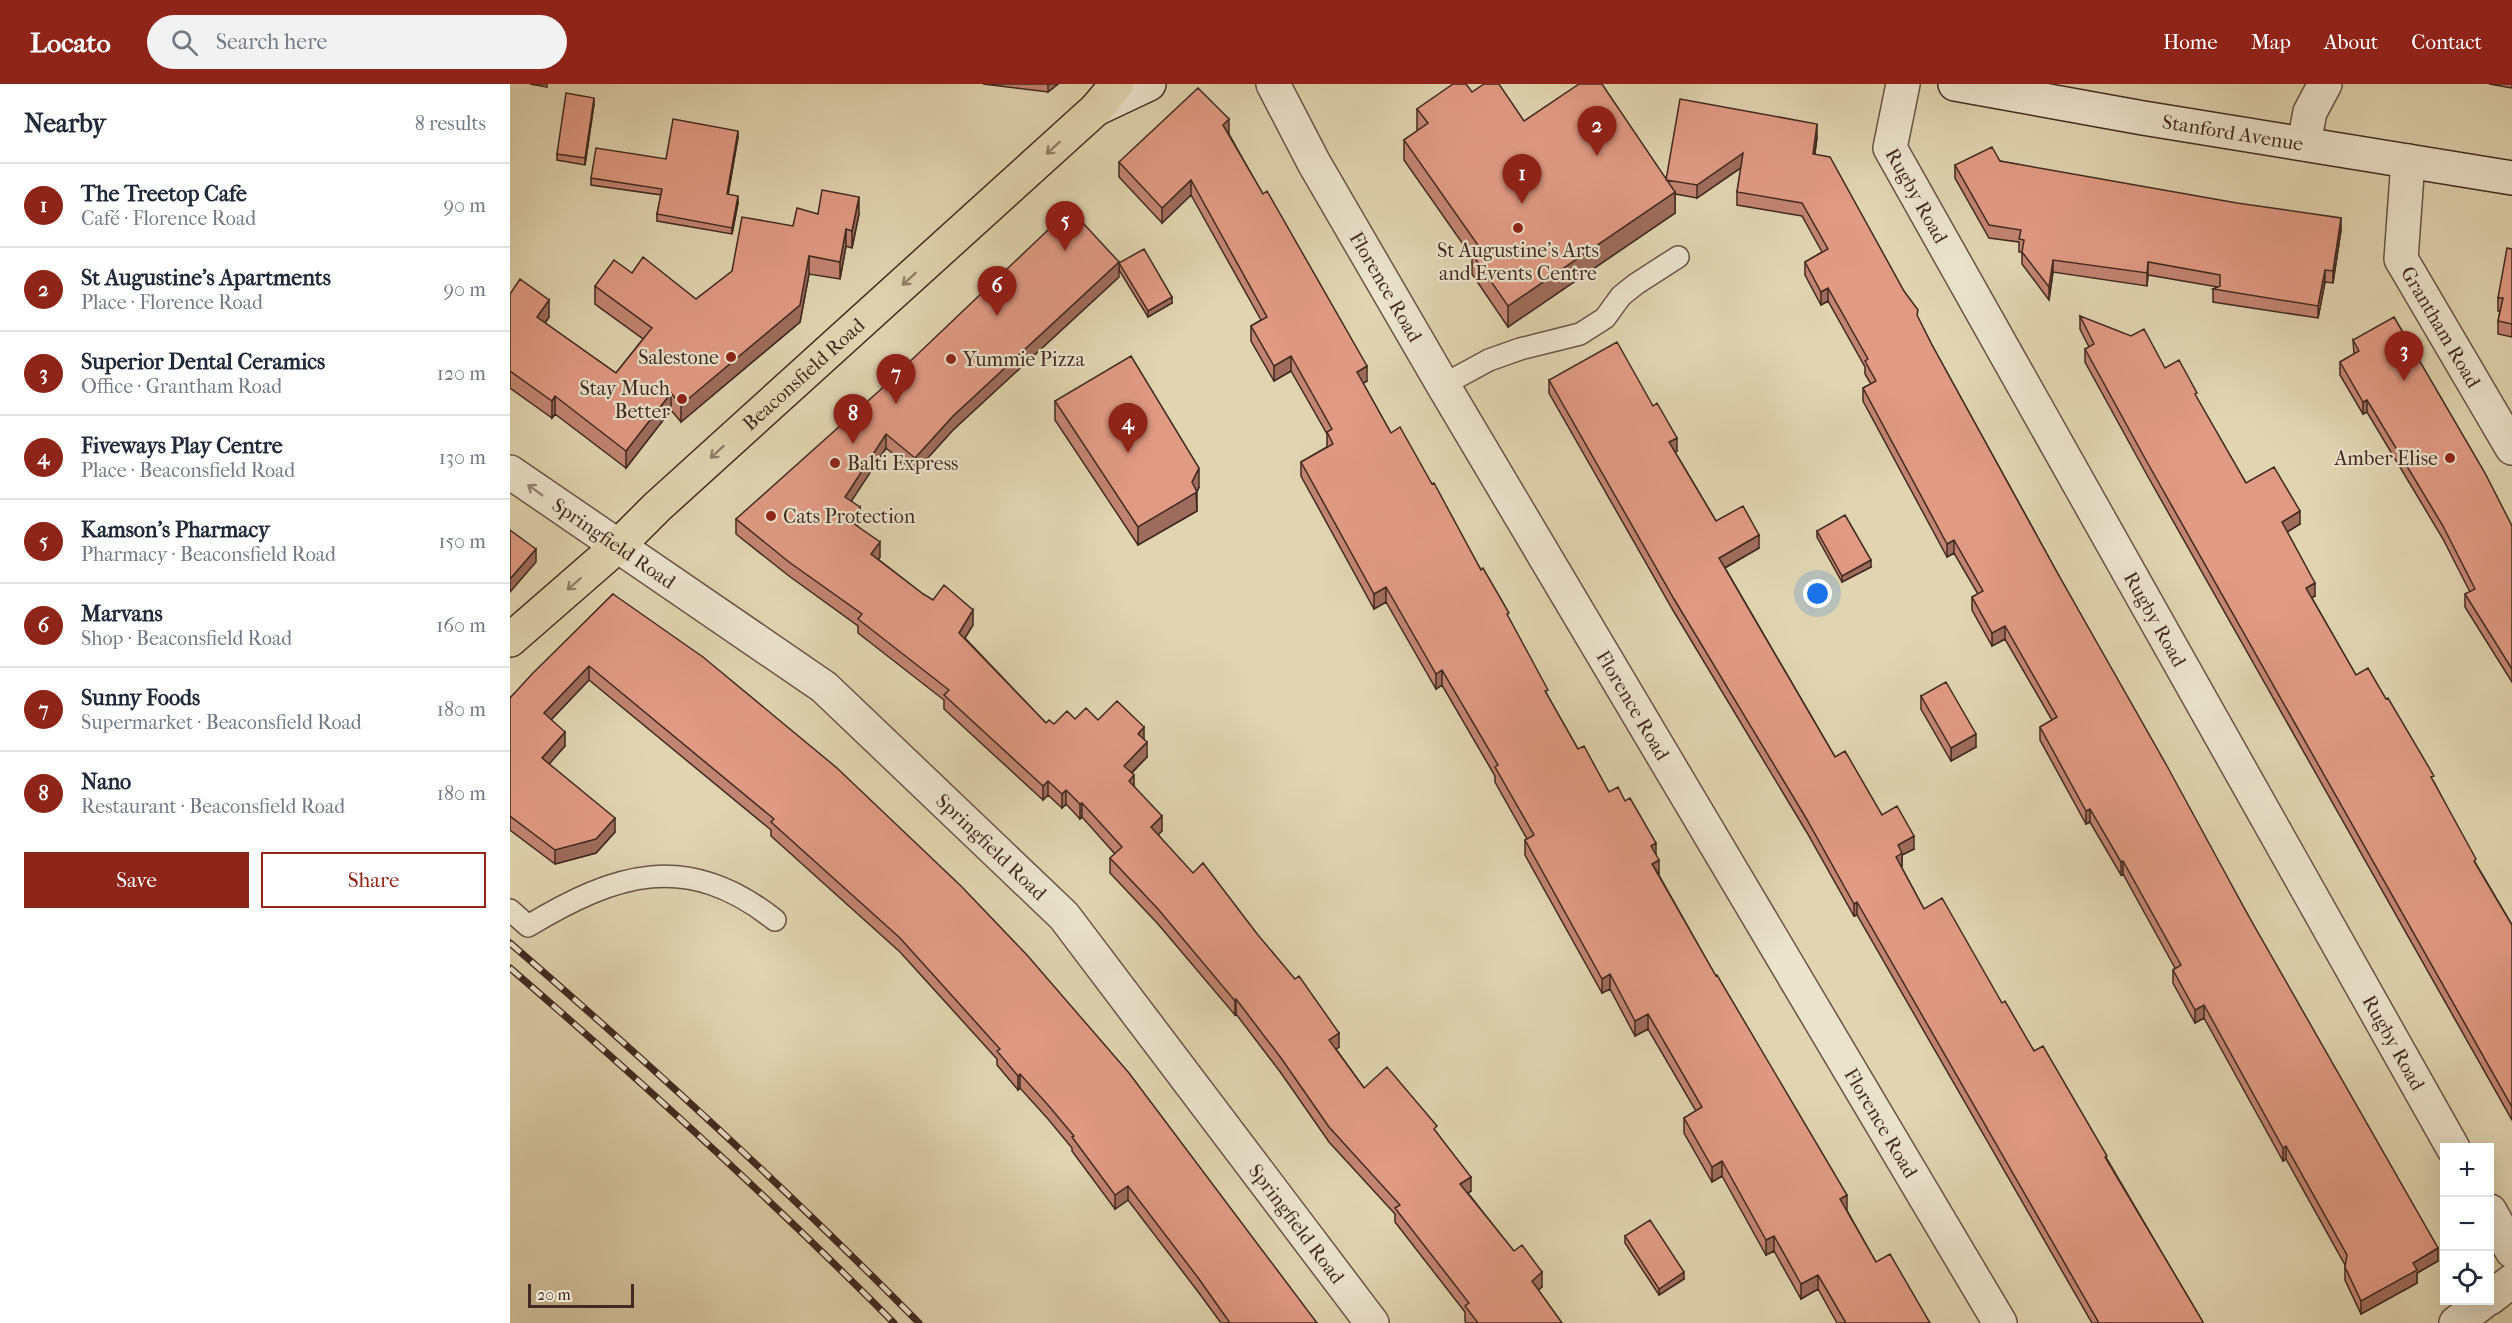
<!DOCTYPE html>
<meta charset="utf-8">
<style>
body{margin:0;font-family:"IM FELL French Canon",serif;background:#f2f2f3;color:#1f2937}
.controls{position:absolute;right:18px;bottom:18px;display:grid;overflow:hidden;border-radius:0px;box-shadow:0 6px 24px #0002}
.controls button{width:54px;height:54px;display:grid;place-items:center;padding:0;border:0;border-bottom:2px solid #e0e1e3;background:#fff;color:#1f2937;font:30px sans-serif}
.scale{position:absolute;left:18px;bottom:15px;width:106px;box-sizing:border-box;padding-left:6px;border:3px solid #412a21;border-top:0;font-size:16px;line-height:21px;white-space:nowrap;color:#412a21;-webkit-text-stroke:4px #ebe3cc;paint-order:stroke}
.you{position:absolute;left:1308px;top:510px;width:21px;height:21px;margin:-15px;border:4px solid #fff;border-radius:50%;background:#1a73e8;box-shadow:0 0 0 9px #1a73e833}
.badge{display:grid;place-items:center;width:39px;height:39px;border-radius:50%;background:#8f2418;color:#fff;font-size:20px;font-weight:700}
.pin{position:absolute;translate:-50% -50px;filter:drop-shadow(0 2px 3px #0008)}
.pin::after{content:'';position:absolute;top:32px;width:21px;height:18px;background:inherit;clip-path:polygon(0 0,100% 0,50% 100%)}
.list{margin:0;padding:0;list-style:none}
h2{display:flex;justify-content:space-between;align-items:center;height:78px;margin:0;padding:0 24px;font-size:26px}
h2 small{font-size:20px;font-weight:400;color:#747a83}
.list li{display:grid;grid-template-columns:39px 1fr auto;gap:18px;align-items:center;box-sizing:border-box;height:84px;padding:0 24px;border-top:2px solid #e0e1e3}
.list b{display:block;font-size:22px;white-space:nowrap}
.list p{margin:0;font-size:20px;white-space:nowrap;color:#747a83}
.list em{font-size:20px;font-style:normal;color:#747a83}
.actions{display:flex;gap:12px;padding:18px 24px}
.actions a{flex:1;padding:14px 0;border:2px solid #8f2418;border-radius:0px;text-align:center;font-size:21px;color:#8f2418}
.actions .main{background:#8f2418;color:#fff}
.icon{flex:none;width:33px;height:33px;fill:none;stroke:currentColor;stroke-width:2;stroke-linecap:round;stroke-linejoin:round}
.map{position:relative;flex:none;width:2002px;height:1239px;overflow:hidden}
header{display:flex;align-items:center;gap:36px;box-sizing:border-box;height:84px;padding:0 30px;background:#8f2418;color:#fff}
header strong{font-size:28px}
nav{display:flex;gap:33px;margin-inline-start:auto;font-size:21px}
.search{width:420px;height:54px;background:#f2f2f3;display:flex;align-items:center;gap:15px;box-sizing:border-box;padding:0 21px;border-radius:33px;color:#747a83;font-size:22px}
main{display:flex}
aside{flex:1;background:#fff}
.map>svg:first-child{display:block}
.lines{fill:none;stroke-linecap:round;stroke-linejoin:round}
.lane-casing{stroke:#695445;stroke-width:24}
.street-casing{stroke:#695445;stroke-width:36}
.secondary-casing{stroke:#412a21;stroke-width:36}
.highway-casing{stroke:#412a21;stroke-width:36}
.lane{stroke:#ebe3cc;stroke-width:21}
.street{stroke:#ebe3cc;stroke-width:33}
.secondary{stroke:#ebe3cc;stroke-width:33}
.highway{stroke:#e0d4b1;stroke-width:33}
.rail-casing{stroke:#412a21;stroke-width:7}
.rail{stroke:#ebe3cc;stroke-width:4.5;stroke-dasharray:14;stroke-linecap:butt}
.wall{fill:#c28472;stroke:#412a21;stroke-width:1.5}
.shaded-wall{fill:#9e6c5c;stroke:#412a21;stroke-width:1.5}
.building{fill:#e19a84;stroke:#412a21;stroke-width:1.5}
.oneway{stroke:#907f69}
.oneway2{stroke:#968676}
.poi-dot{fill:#8f2418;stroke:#ebe3cc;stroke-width:2}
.labels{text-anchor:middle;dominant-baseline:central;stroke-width:4.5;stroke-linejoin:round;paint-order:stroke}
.street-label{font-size:20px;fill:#412a21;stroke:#ebe3cc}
.poi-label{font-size:20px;fill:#412a21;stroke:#ebe3cc;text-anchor:end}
</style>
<header>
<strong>Locato</strong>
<div class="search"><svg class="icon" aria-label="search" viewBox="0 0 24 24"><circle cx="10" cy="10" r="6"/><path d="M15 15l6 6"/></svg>Search here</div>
<nav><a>Home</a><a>Map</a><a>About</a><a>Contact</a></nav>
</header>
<main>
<aside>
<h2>Nearby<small>8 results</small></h2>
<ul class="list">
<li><span class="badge">1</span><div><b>The Treetop Cafe</b><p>Café · Florence Road</p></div><em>90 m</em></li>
<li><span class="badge">2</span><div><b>St Augustine's Apartments</b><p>Place · Florence Road</p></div><em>90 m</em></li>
<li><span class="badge">3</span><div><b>Superior Dental Ceramics</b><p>Office · Grantham Road</p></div><em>120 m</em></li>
<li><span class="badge">4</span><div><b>Fiveways Play Centre</b><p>Place · Beaconsfield Road</p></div><em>130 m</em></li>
<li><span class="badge">5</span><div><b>Kamson's Pharmacy</b><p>Pharmacy · Beaconsfield Road</p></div><em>150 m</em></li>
<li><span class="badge">6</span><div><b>Marvans</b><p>Shop · Beaconsfield Road</p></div><em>160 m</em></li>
<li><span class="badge">7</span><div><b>Sunny Foods</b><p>Supermarket · Beaconsfield Road</p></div><em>180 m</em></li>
<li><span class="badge">8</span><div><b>Nano</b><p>Restaurant · Beaconsfield Road</p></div><em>180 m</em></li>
</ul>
<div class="actions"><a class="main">Save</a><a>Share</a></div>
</aside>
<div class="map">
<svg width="2002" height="1239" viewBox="0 0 2002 1239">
<rect width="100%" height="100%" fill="#e0d4b1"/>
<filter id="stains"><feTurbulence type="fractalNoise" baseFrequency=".00333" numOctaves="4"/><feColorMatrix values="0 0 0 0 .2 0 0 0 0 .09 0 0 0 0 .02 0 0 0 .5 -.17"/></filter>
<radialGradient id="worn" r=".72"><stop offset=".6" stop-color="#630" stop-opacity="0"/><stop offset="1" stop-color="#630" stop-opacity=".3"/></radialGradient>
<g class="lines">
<!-- lane casing -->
<g class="lane-casing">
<path id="lane" d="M933,301L979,276L1010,265L1070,250L1095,234L1111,212L1126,200L1168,173
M0,826L18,842C106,789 177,766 265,836"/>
</g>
<!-- street casing -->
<g class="street-casing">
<g id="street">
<path id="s1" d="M763,0L804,79L933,301L1490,1239"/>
<path id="s2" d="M1393,0L1380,64L1943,1064"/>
<path d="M1794,59L1800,28L1815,0"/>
<path id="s3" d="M1898,77L1891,175L2002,364"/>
<path id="s4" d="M0,388L314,603L554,832L862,1239"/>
<path d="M1980,1127L2002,1167"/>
<path d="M1980,1214L2002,1197"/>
<path d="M1946,1239L1976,1216"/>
</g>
</g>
<!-- secondary casing -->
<g class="secondary-casing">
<g id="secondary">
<path id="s5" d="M1445,0L1633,34L2002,94"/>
<path d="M586,25L639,0"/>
</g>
</g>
<!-- highway casing -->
<g class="highway-casing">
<g id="highway">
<path id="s6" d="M0,556L109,461L147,423L586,25L607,0"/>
</g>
</g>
<!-- lane -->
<use href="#lane" class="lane"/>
<!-- street -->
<use href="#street" class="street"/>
<!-- secondary -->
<use href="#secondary" class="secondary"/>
<!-- highway -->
<use href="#highway" class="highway"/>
<!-- rail casing -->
<g class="rail-casing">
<path id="rail" d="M0,859C141,981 278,1106 409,1239
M0,884C132,998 261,1115 384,1239"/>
</g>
<!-- rail -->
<use href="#rail" class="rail"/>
</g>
<!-- wall -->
<path class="wall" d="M20,0H37V3Z
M473,0H548L538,8Z
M1979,0H2002V4Z
M962,8L1014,37L1156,95L1307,53L1305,70L1408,234L1422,261L1548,490L1738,831L1928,1177L1907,1189V1199L1851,1230L1835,1196V1181L1776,1075L1773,1077L1694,934L1685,939L1663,899V886L1665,884L1613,790L1611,791L1580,738L1576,740L1530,656V643L1542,636L1495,555L1482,562L1462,526V513L1468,510L1444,469L1437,473L1353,317V304L1361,300L1355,290V283L1318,217L1311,221L1295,191V178L1312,168L1292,132L1227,121V108L1231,84L1187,114L1165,110V129L998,243L962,190V173L894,76V56L907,47V25Z
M84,20L75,81L47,76V70Z
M719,50L857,297L853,299L881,349L922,400L999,535L1038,612L1068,665L1146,772L1149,791L1366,1178L1420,1239H1327L1308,1205L1291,1215L1264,1167L1256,1171L1212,1092L1202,1098L1174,1049V1034L1186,1027L1138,945L1125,952L1100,905L1092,909L1015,771V756L1017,755L985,698V692L932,601L926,605L876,518L864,525L791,392V378L817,363V350L781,287L764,297L741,257V242L751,236L681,111L652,139L609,93V78Z
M228,53L218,110L228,119L222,150L147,137V130L151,111L81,101V94L156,75Z
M1490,77L1831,146L1823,199L1815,198L1808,234L1703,218V205L1708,203L1638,191L1637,202L1543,188L1539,216L1512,180V168H1509V158L1479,154L1445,94V81Z
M308,130H349L342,164L336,162L330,195L299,190L290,238L171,338L161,326L116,384L45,330L42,334L0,304V210L39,233L35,239L106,289L133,255L85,220V202L122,189L186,215L283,142Z
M2002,165V253L1988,250V237L1990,227H1988V214Z
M609,179L662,219L638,233L609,186Z
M609,193L443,346L405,388L376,364L341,417L350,438L347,442L370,473L368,475L413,510L463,541L455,554L536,639L544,640L565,635L588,636L634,655L637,673L622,689L624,702L652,747L648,751L829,963L826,965L854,1004L927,1049L961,1107L958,1109L1032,1203L1028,1206L1052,1239H956L955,1237V1228L885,1138V1130L819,1058L771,989L726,930L725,931L648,840L600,789V774L605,770L572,733L570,735L556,720L552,724L538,711L533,716L434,625V616L348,549V542L279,492L226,450V435Z
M1570,232L1655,284L1687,315L1736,399L1790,440L1777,448L1805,512L1802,514L1846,591L1924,698L1966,780L2002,841V1036L1637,391L1575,278V265L1579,263L1570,245Z
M1843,256L2002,442V598L1955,523V510L1960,508L1933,455L1857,328L1853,330L1830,291V278L1844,270Z
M1039,296L1167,367L1165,368L1206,437L1249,464L1215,484L1325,673L1372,731L1404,765L1392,771V782H1391L1414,825L1492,919L1597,1075L1693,1239H1582L1347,831L1344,832L1296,747L1164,528L1039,309Z
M545,317L689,403L687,408V427L628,461L545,336Z
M1307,447L1361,483L1332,498L1307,453Z
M103,510L807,1239H711L689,1209L618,1116L605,1125L562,1067V1064L538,1035L510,1004L508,1006L487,981V975L390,868L261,752V746L79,596L41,636L55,662L39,680L105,748L86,769L45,780L0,746V614Z
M1411,612L1466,663L1441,677L1411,625Z
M1115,1152L1174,1195L1149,1211L1115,1159Z"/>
<!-- shaded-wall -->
<path class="shaded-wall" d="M538,0H548L538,8Z
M84,14V20L75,81V74Z
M719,35V50L713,56V41Z
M1307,40V53L1303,83V70Z
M228,47V53L217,117V110Z
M1233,69V82L1187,114V101Z
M681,96V111L652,139V124Z
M1165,108V129L998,243V222Z
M228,112V119L222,150V144Z
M349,113V130L342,164V147Z
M1831,134V146L1823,199V187Z
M336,145V162L330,195V178Z
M299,172V190L290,238L171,338V321Z
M1543,176V188L1539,216V203Z
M609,178V193L443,346L405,388V374L443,332Z
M1638,178V191L1637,202V189Z
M1815,186V198L1808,234V222Z
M1318,204V217L1311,221V208Z
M662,213V219L638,233V227Z
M39,216V233L27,250V233Z
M781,272V287L764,297V282Z
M857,282V297L847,303V288Z
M161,309V326L116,384V367Z
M45,312V330L42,334V317Z
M1857,316V328L1853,330V318Z
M376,350V364L335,427V413Z
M1167,354V367L1159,371V358Z
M689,384V403L686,409L687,427L628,461V443L682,398Z
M350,423V438L340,452V437Z
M1790,427V440L1772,451V438Z
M1249,451V464L1209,487V474Z
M1444,456V469L1437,473V460Z
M370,458V473L361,485V470Z
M26,465V478L0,508V495Z
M1361,476V483L1332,498V492Z
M1805,499V512L1796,517V504Z
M876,503V518L864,525V510Z
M463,526V541L449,563V549Z
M1495,542V555L1482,562V549Z
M79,582V596L34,643V629Z
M932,586V601L926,605V590Z
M634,643V658L628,650Z
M55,648V662L32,688V674Z
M1466,650V663L1441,677V664Z
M637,658V673L614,696V682Z
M624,691V706L619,697Z
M538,697V711L533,716V702Z
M556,706V720L552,724V710Z
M572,719V733L570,735V720Z
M1580,725V738L1576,740V727Z
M652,732V747L641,757V743Z
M105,734V748L86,769L45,780V766Z
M1404,752V765L1392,771V782L1386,785V773L1388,761Z
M1146,759V774L1141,762Z
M1149,776V791L1142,780Z
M1613,777V790L1611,791V778Z
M1347,818V831L1344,832V820Z
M1100,890V905L1092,909V895Z
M726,915V930L725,931V917Z
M1694,921V934L1685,939V926Z
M1138,930V945L1125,952V937Z
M829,949V963L819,970V956Z
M510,990V1004L508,1006V992Z
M1776,1062V1075L1773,1077V1064Z
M1212,1077V1092L1202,1098V1083Z
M961,1093V1107L950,1114V1100Z
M618,1102V1116L605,1125V1111Z
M1337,1111V1126L1330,1130V1115Z
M1264,1152V1167L1256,1171V1156Z
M1928,1164V1177L1907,1189V1199L1851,1230V1217L1903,1179Z
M1032,1188V1203L1022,1211V1197Z
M1174,1188V1195L1149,1211V1205Z
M1308,1191V1205L1291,1215V1200Z"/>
<!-- building -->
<path class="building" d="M943,0H956L962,8L974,0H989L1014,37L1069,0H1092L1165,108L998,222L962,170L970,164L894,56L918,39L907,25Z
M688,4L719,35L713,41L753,110L757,107L857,282L847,288L881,349L890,343L922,400L924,399L971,486L973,484L999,529L997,530L1038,606L1035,607L1068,665L1074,662L1099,708L1108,703L1115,717L1120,714L1146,759L1141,762L1149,776L1142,780L1206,892L1207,891L1337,1111L1330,1115L1366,1178L1380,1170L1420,1239H1336L1308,1191L1291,1200L1264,1152L1256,1156L1212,1077L1202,1083L1174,1034L1192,1023L1138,930L1125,937L1100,890L1092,895L1015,756L1024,751L985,683L988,681L932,586L926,590L876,503L864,510L791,378L823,360L817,348L822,345L781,272L764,282L741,242L757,233L681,96L652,124L609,78Z
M56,9L84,14L75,74L47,70Z
M1170,15L1307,40L1303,70L1320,73L1394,207L1408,226L1407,231L1422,261L1548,490L1657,682L1738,831L1928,1164L1903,1179L1907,1186L1851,1217L1835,1183L1837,1171L1776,1062L1773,1064L1694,921L1685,926L1663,886L1671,881L1613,777L1611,778L1580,725L1576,727L1530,643L1547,633L1495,542L1482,549L1462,513L1473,507L1444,456L1437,460L1353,304L1366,297L1355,277L1358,275L1318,204L1311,208L1295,178L1318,165L1292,119L1227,108L1233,69L1187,101L1156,96Z
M163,35L228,47L217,110L228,112L222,144L147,130L152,105L81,94L86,64L156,75Z
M1482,63L1490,77L1727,119L1831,134L1823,187L1815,186L1808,222L1703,205L1710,202V191L1638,178L1637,189L1543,176L1539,203L1512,168L1514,156L1509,155L1511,146L1479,141L1445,81Z
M312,106L349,113L342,147L336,145L330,178L299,172L290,221L171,321L161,309L116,367L45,312L42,317L0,287V210L10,195L39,216L27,233L106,289L142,244L85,202L104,176L122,189L133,173L186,215L222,187L232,133L283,142L287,124L308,130Z
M560,125L609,178L443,332L405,374L376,350L335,413L350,423L340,437L370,458L361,470L413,510L423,516L434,501L463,526L449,549L536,639L539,636L544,640L557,627L565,635L576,624L588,636L607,617L634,643L628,650L637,658L614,682L624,691L619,697L652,732L641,743L683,789L693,779L748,851L785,895L789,892L829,949L819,956L854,1004L877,983L927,1042L924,1045L961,1093L950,1100L1004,1167L1012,1161L1032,1188L1022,1197L1052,1239H968L955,1222L959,1219L885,1124L890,1121L819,1043L771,974L726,915L725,917L648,825L600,774L612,763L572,719L570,720L556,706L552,710L538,697L533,702L434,611L439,606L348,535L352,530L279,478L226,435L369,307Z
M1997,164L2002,165V240L1988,237L1993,214H1988Z
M634,165L662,213L638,227L609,179Z
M1570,232L1621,252L1634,245L1655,284L1669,276L1687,309L1685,310L1736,399L1764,383L1790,427L1772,438L1805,499L1796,504L1846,591L1858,584L1876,615L1878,614L1924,692L1921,693L1966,775L1964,777L2002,841V1023L1637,378L1575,265L1584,260Z
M1884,233L1975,389L2002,442V585L1955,510L1965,505L1933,442L1857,316L1853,318L1830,278L1849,267L1843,256Z
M1107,258L1143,322L1147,319L1167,354L1159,358L1206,437L1233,422L1249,451L1209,474L1325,673L1335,667L1372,731L1387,722L1404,752L1388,761L1392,769L1386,773L1414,825L1432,814L1492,919L1495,917L1524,967L1533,962L1597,1072L1595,1073L1693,1238L1691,1239H1589L1347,818L1344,820L1296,734L1164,515L1039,296Z
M621,272L689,384L682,398L687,408L628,443L545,317Z
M1335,431L1361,476L1332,492L1307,447Z
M0,446L26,465L0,495Z
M103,510L193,573L327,684L452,803L517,871L619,989L807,1239H720L689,1195L618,1102L605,1111L562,1053L564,1052L538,1021L510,990L508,992L487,967L490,965L390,854L261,738L264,735L79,582L34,629L55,648L32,674L105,734L86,755L45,766L0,732V614L22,590Z
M1436,598L1466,650L1441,664L1411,612Z
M1140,1136L1174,1188L1149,1205L1115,1152Z"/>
<!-- one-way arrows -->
<defs><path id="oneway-shaft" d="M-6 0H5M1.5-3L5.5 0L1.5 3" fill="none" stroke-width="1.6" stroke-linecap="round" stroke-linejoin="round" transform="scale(1.5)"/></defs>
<g class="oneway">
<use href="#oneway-shaft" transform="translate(543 64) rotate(138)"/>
<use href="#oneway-shaft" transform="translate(399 195) rotate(138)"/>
<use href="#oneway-shaft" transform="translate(207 368) rotate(138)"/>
<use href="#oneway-shaft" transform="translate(64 500) rotate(139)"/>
</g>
<use class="oneway2" href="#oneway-shaft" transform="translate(25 406) rotate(-144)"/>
<!-- markers -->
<g class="poi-dot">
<circle cx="1008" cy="144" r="6"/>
<circle cx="221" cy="273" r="6"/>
<circle cx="441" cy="275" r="6"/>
<circle cx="172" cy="315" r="6"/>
<circle cx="1940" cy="374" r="6"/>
<circle cx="325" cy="379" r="6"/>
<circle cx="261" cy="432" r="6"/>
</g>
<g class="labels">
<!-- street labels -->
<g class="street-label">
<text stroke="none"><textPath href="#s5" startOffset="282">Stanford Avenue</textPath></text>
<text stroke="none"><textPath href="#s2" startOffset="120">Rugby Road</textPath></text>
<text stroke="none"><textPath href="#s1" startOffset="232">Florence Road</textPath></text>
<text stroke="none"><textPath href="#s3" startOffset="177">Grantham Road</textPath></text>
<text stroke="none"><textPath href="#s6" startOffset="396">Beaconsfield Road</textPath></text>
<text stroke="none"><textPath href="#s4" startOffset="126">Springfield Road</textPath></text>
<text stroke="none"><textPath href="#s2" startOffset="606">Rugby Road</textPath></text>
<text stroke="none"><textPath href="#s1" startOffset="718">Florence Road</textPath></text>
<text stroke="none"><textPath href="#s4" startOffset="612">Springfield Road</textPath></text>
<text stroke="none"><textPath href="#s2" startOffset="1092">Rugby Road</textPath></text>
<text stroke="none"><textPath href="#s1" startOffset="1204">Florence Road</textPath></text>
<text stroke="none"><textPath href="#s4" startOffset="1098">Springfield Road</textPath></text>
</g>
<!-- poi labels -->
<g class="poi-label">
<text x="1008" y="166" text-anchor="middle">St Augustine's Arts<tspan x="1008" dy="23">and Events Centre</tspan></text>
<text x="209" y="273">Salestone</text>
<text x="453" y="275" text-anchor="start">Yummie Pizza</text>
<text x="160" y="304">Stay Much<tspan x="160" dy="23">Better</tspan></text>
<text x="1928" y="374">Amber Elise</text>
<text x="337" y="379" text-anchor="start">Balti Express</text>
<text x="273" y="432" text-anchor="start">Cats Protection</text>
</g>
</g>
<rect width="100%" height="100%" filter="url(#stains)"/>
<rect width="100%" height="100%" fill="url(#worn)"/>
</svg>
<div class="controls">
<button>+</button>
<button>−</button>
<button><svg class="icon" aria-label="locate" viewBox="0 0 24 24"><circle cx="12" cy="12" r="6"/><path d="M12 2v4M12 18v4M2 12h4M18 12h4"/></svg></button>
</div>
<div class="scale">20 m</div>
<div class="you"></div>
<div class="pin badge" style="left:1012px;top:120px">1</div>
<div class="pin badge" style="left:1087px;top:72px">2</div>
<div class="pin badge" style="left:1894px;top:297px">3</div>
<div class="pin badge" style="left:618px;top:369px">4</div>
<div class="pin badge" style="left:555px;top:167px">5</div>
<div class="pin badge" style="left:487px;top:232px">6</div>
<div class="pin badge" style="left:386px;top:320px">7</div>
<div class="pin badge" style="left:343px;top:360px">8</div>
</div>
</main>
